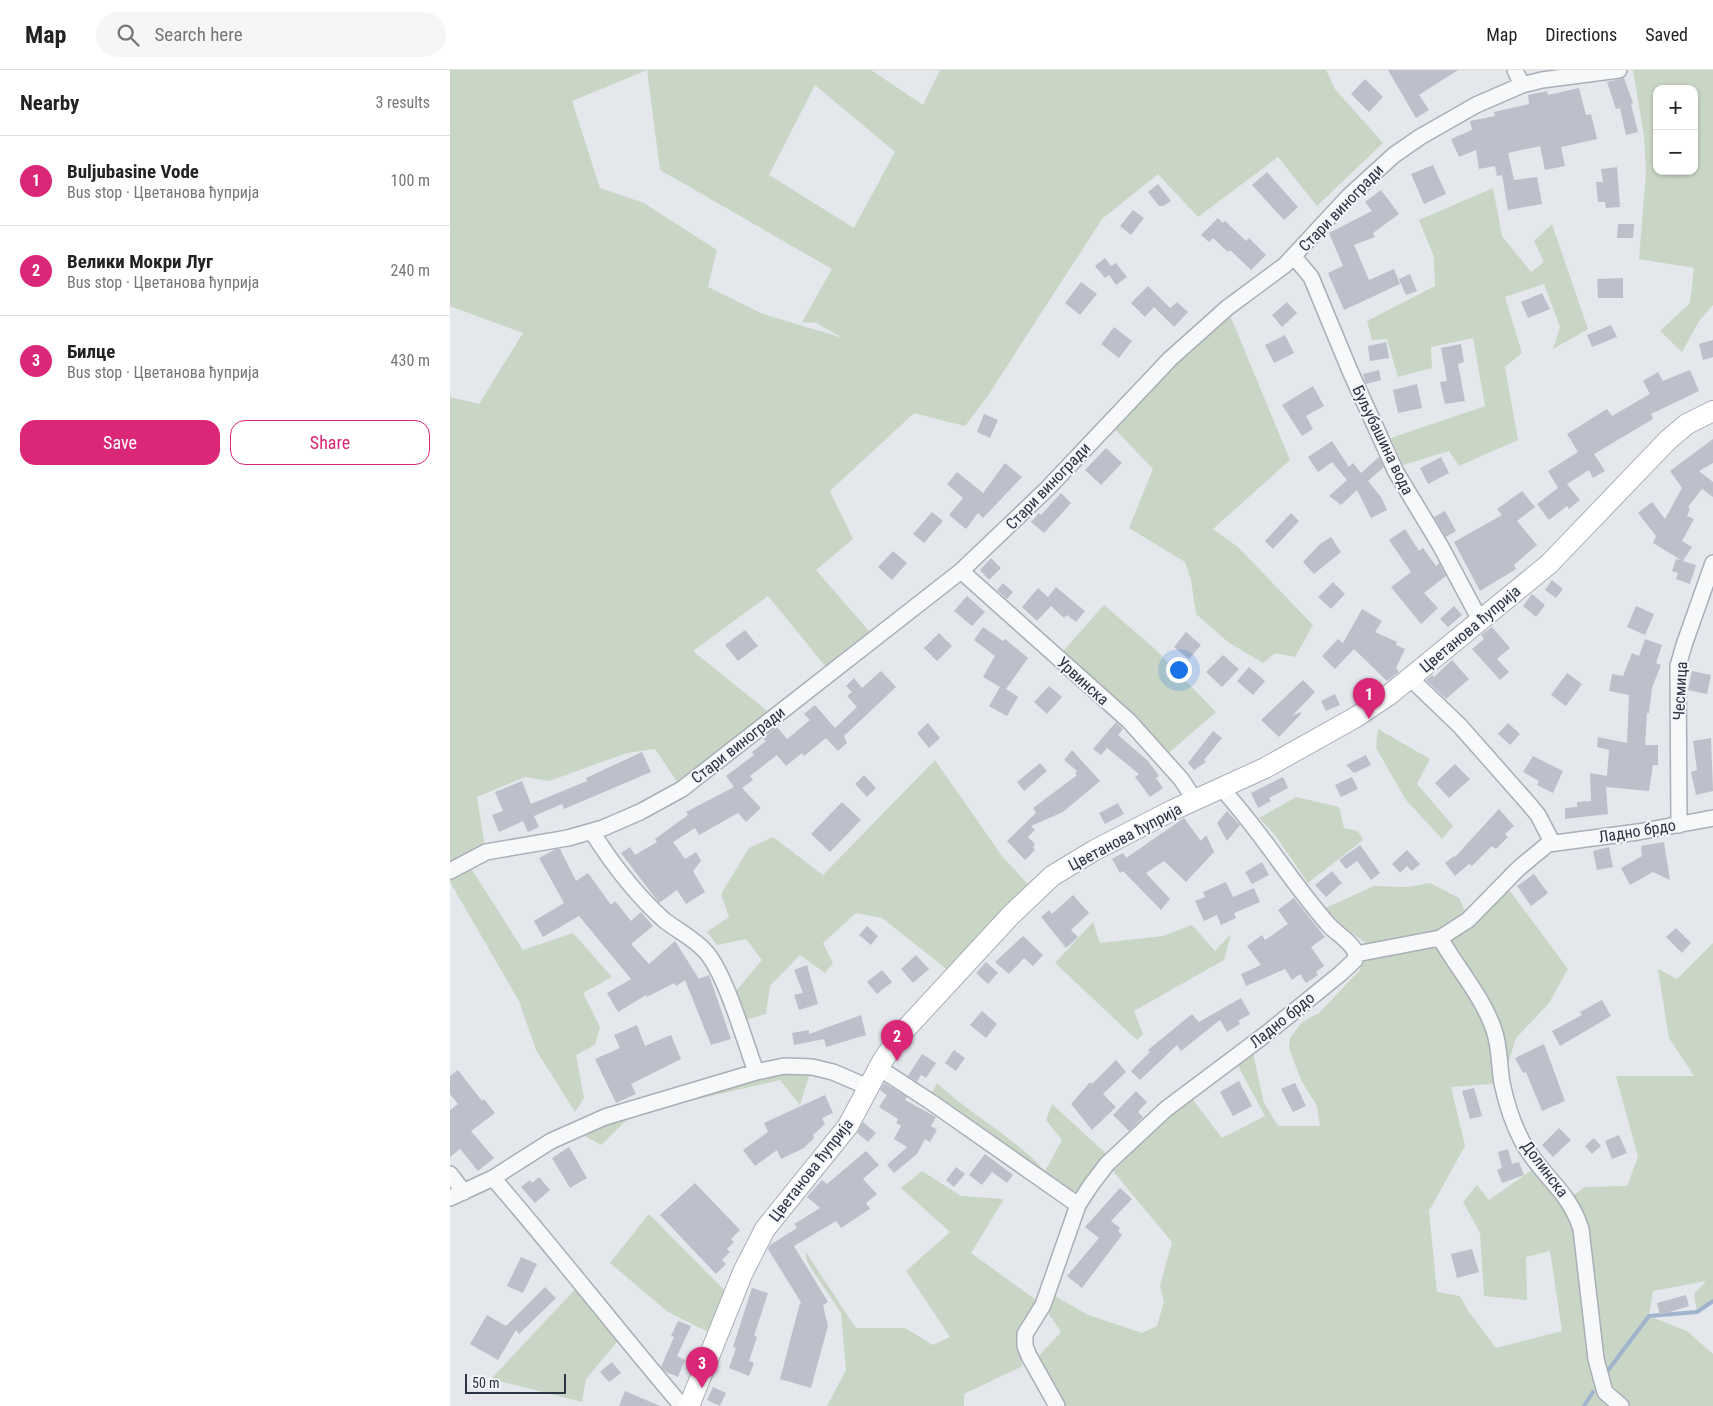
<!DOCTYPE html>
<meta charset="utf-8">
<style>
body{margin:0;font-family:"Roboto Condensed",sans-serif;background:#f6f6f6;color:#222}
.controls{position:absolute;right:15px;top:15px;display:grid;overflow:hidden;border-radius:10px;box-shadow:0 1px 4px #0004}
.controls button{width:45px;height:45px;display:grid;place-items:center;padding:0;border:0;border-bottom:1px solid #e0e0e0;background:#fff;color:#222;font:25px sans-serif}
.scale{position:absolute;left:15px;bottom:12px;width:101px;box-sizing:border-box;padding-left:5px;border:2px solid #2b3445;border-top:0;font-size:14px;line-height:18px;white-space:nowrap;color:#2b3445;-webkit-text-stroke:4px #f4f6f9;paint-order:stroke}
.you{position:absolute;left:728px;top:599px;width:18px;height:18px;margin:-12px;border:4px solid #fff;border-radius:50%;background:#1a73e8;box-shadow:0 0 0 8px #1a73e833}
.badge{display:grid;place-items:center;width:32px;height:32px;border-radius:50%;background:#db2777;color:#fff;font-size:16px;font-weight:700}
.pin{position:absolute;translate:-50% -41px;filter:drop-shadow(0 1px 2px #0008)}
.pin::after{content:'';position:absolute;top:26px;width:18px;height:15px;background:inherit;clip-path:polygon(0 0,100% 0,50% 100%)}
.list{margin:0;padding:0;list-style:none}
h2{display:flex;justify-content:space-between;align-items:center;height:65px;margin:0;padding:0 20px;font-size:21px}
h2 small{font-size:16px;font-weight:400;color:#767676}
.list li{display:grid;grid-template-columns:32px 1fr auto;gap:15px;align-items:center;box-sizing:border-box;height:90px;padding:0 20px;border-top:1px solid #e0e0e0}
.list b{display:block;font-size:19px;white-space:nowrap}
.list p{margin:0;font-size:16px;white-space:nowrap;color:#767676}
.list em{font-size:16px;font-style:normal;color:#767676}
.actions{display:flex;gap:10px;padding:15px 20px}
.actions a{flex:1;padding:11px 0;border:1px solid #db2777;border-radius:15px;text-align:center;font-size:18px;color:#db2777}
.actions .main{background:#db2777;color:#fff}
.icon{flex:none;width:28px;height:28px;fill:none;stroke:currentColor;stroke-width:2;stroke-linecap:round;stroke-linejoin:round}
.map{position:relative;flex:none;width:1263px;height:1336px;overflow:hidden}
header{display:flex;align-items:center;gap:30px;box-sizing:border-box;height:70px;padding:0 25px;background:#fff;border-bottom:1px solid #e0e0e0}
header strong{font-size:24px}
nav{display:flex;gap:28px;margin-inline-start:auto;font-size:18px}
.search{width:350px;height:45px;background:#f6f6f6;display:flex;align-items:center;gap:12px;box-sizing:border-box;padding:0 18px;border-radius:28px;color:#767676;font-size:19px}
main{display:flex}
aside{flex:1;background:#fff}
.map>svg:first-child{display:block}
.green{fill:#c9d6c5;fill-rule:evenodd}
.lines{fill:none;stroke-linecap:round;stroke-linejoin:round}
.stream{stroke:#9fb4cc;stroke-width:4}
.building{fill:#bbc0ca}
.street-casing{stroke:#a9aeb7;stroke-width:18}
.secondary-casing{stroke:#a9aeb7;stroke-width:22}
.street{stroke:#f7f8fa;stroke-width:15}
.secondary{stroke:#fff;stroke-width:20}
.labels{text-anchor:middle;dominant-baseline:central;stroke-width:4;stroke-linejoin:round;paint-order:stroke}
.street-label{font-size:16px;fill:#2b3445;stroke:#f4f6f9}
</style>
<header>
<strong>Map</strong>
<div class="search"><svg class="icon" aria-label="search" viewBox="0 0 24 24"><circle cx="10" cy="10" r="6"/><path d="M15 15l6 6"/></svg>Search here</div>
<nav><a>Map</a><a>Directions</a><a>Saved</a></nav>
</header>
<main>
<aside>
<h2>Nearby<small>3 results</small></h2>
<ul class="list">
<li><span class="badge">1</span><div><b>Buljubasine Vode</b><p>Bus stop · Цветанова ћуприја</p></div><em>100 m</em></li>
<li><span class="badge">2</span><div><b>Велики Мокри Луг</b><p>Bus stop · Цветанова ћуприја</p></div><em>240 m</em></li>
<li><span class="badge">3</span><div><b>Билце</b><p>Bus stop · Цветанова ћуприја</p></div><em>430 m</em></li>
</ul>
<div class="actions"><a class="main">Save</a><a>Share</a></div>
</aside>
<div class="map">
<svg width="1263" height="1336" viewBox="0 0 1263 1336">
<rect width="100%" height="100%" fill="#e4e7ec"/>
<!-- green -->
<path class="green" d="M0,0H421L473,35L490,0H876L885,19L933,73L867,136L828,87L748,147L708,104L652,149L537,327L515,356L464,343L380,421L403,469L366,500L426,569L381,603L318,526L243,581L321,644L232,719L205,679L177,683L99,711L75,707L27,727L36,782L17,792L73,880L123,863L162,907L133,923L150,957L145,975L126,985L134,1028L125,1042L86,980L69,931L0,812V327L29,334L73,263L0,236ZM197,0L210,100L382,199L352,252L366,253L393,268L313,244L258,217L267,180L194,133L150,118L122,31ZM365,15L445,82L404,158L319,105Z
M1183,0H1263V235L1249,251L1232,282L1210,261L1240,233L1244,198L1189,189L1196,103L1194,66ZM1207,19H1244V101H1207Z
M1043,118L1052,166L1081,202L1094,192L1084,171L1102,154L1138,259L1103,279L1110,257L1094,214L1055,227L1072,283L1055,297L1068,370L1009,396L999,381L953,395L941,368L1035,336L1023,268L981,277L982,298L948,307L937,269L922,270L917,251L985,216L984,187L969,150Z
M777,238L840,390L763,459L788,477L863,555L845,587L825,583L813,593L778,572L746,544L741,510L735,492L679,458L703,399L659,353Z
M654,535L705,579L766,642L713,688L607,588Z
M928,659L980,689L967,714L1003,756L992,769L956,730L926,678Z
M485,690L552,786L585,822L504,905L432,848L406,843L373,873L383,893L375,903L350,885L320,916L316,944L295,950L286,921L312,890L296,869L267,875L257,862L279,847L271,824L299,778L323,767L373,805Z
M846,727L889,737L894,758L908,761L913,770L858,813L825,765L809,748Z
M980,813L1009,828L1020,852L1057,817L1118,899L1099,933L1066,968L1052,1013L1001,1017L1015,1076L979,1141L987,1222L1010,1226L1019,1242L1046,1278L1112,1261L1100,1181L1076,1187L1077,1230L1034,1226L1030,1163L1013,1132L1027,1115L1039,1130L1089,1095L1118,1129L1135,1117L1177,1116L1188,1087L1166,1006H1244L1219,968L1208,899L1227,909L1263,873V1231L1247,1242L1244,1224L1256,1211L1203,1221L1199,1246L1237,1261L1263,1284V1336H607L582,1293L611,1262L593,1235L598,1222L638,1245L692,1263L707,1256L714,1232L710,1216L722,1172L658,1095L628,1135L480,1026L487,1013C521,1045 564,1067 595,1101L612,1070L596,1050L602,1034L662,1089L737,1022L772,1068L815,1046L786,992L802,979L814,1033L828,1056H870L867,1036L851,1010L839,978L840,968L852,952L869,943L910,900L916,873L871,840L924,816L958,817Z
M643,852L650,873L713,866L742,855L765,881L781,864L774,890L684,941L693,964L687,970L605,893Z
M362,997L350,1035L330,1010L183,1044L151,1075L124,1060L178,1039Z
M472,1101L511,1126L554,1129L521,1183L586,1230C572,1256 561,1265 573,1296L514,1324V1336H377L396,1300L391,1243L357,1192L355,1181L406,1258H455L483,1275L500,1267L456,1201L500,1162L451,1118Z
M199,1144L283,1229L268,1267L218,1242L160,1193Z
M130,1214L172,1266L136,1309L132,1332L41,1309Z"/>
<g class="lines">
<!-- stream -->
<path class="stream" d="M1156,1303L1199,1246L1247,1242L1263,1231
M1134,1336L1143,1322"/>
</g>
<!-- building -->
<path class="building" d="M938,0H1008L969,25L979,40L966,48Z
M1174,8L1183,33L1181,34L1188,62L1176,65L1170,38L1166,39L1157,12Z
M915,9L933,27L919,42L901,24Z
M1129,18L1136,45L1141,44L1147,69L1111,77L1115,96L1095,100L1090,76L1058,83L1064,110L1087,107L1092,134L1058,140L1052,105L1047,106L1045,96L1029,99L1026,80L1009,87L1001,69L1022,60L1020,51L1045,46L1044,42L1079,34L1078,25L1097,21L1098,25Z
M983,95L996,124L974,134L961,104Z
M1167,97L1170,137L1156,138L1155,132H1148L1146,112H1153L1151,99Z
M817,102L848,137L834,150L802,115Z
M708,114L721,131L713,136H709L698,122Z
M931,120L949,144L923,163L925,167L904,175L919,210L944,199L950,214L894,240L878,203L893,196L879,163L922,141L915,132Z
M683,140L694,148L681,165L670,156Z
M768,148L773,153L775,151L796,171L799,168L816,185L801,200L780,180L778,182L763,168L759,172L751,165Z
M1168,154H1184L1183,168H1167Z
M655,188L661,196L666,193L677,207L666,215L659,205L655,208L645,196Z
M960,204L967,221L956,225L949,209Z
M1173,208V228H1148L1147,209Z
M631,212L647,224L630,245L615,233Z
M698,216L720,238L727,232L738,242L724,257L704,237L695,247L681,233Z
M1092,223L1100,239L1078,248L1071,232Z
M837,232L847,243L832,257L822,245Z
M1161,255L1167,267L1142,277L1137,265Z
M664,257L682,271L669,288L651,274Z
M835,265L844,283L824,293L815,275Z
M1263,270V287L1253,290L1249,274Z
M936,272L939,288L920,291L918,276Z
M1011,274L1014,292L1008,294L1015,331L995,334L990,312L997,311L991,278Z
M929,300L931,310L916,314L913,304Z
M1240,300L1249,321L1201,344L1203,349L1144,384L1155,401L1143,408L1139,400L1117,414L1130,430L1119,439L1117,436L1099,450L1087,434L1108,418L1098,401L1128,382L1117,364L1157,339L1162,346L1200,324L1193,311L1208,302L1213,311Z
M967,314L972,338L948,343L943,320Z
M863,316L874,336L856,346L863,359L852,366L832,335Z
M534,344L548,350L540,368L527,362Z
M1263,369V393L1249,401L1263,412V427L1252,419L1238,437L1240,439L1237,446L1244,449L1232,471L1242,477L1233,491L1246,495L1240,514L1226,509L1228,503L1222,501L1226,489L1231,490L1203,473L1206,466L1188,443L1202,432L1215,449L1232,418L1220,401Z
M882,371L899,397L903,393L911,403L929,387L934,397L918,411L931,427L937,440L921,448L907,420L891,435L879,426L897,410L882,392L868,402L858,387Z
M656,378L672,393L651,415L635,400Z
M991,387L999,403L978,414L970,398Z
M555,393L572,407L533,448L528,443L516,459L499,445L513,428L497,414L507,402L533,423Z
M1072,421L1085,437L1067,451L1087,475L1064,495L1066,499L1030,521L1004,472L1052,445L1047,439Z
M611,423L621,433L594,463L581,452L589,443L591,445Z
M995,441L1006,461L996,467L984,447Z
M482,442L493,451L474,473L463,464Z
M841,443L849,451L823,479L815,471Z
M955,459L969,481L973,478L986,496L989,493L996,506L974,523L988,538L971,554L941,517L961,502L939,470Z
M881,467L891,482L864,504L853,492L870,474Z
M443,481L457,493L442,510L428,497Z
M541,488L551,498L539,510L530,500Z
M1102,510L1113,519L1106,528L1095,520Z
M883,512L895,524L881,539L868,527Z
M553,513L563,522L557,529L547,520Z
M606,517L635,541L626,552L617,545L614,548L601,536L587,551L572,537L588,518L598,527Z
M1082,524L1095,535L1086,547L1073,536Z
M517,526L535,542L522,556L504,541Z
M1004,536L1012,545L998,557L990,549Z
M1186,536L1204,544L1195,565L1177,557Z
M912,539L932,551L925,562L947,572L946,575L955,579L946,598L949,602L937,611L904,579L885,599L872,586L888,569L893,573Z
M533,557L553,571L555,569L578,588L556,619L568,627L557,646L539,636L550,617L533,607L545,586L524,570Z
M1042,557L1060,578L1047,589L1059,602L1050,610L1022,579L1034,569L1031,565Z
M295,560L308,576L288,591L275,575Z
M736,562L751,575L739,589L724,577Z
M489,563L502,576L487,591L474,578Z
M1195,569L1212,575L1206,593L1211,595L1202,618L1199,643H1197L1195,675H1208V695H1203L1199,721L1156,717L1158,744L1115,749V738L1127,737V732L1141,731L1140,703L1157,706L1159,680L1147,677L1148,667L1177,673L1179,625L1159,621L1162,604L1173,606L1182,583L1189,586Z
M773,585L789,599L772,617L756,602Z
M1002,590L1019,609L996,629L976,610L982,605L984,607Z
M799,597L815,611L803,625L787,611Z
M431,601L446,617L394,666L397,673L388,681L376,668L354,686L352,683L336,696L327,685L300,706L303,710L292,718L311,738L296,752L288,743L249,765L245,758L223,772L235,789L246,782L251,791L243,801L255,822L236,834L227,820L209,833L171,783L180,777L185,785L207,772L205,769L238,745L236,742L284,717L276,706L304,685L302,682L316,671L313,668L327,657L337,669L360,650L354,644L365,635L385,658L407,637L397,626L402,622L396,616L404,608L412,618Z
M1242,601L1261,605L1257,624L1238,620Z
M1117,603L1132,614L1116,636L1101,625Z
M853,610L865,622L842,646L850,642L851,644L829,667L811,650Z
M599,616L612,627L597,644L584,632Z
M885,624L890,635L876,641L871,631Z
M666,652L673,659L668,665L698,691L709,706L706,708L713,718L700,727L685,707L689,704L657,678L651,685L643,679Z
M478,653L490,668L479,678L467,663Z
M1058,653L1070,664L1060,675L1048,664Z
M763,661L772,668L754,690L756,692L744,700L738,693Z
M1261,668L1263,721L1246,725L1241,702L1247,700L1243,671Z
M622,680L650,711L613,742L581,756L585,760L578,767L585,774L583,777L585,780L575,790L557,771L586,743L583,738L627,705L625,703L627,701L614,690Z
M192,682L201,702L114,739L112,734L84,746L89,757L78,762L73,751L49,762L42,745L53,741L45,722L72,711L81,734L137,711L136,708Z
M916,685L921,695L904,703L896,695Z
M1083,686L1113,701L1103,723L1087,715L1089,711L1073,702Z
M590,693L597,701L574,721L567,712Z
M1005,694L1020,709L999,728L985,713Z
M414,705L426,718L417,727L405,714Z
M833,707L838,718L819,728L821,731L808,738L801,723Z
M902,707L908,719L891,727L885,715Z
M392,732L411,750L380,782L361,764Z
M668,733L674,744L655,754L649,743Z
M1049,739L1064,756L1055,764L1058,767L1046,779L1042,776L1022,796L1019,794L1005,806L995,793L1004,786L1005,787Z
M777,741L790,755L777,771L767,753Z
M734,748L751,771L756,765L764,782L736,812L714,791L696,803L720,829L711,840L673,801L670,803L662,789L673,783L676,788Z
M1214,772L1220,810L1203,802L1180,815L1171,798L1192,786L1191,776Z
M910,775L930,803L921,810L907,791L896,799L889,790Z
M1159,777L1163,797L1147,800L1143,781Z
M106,779H110L126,811L138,803L161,835L165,831L181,851L191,842L203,856L181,874L199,894L225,871L249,909L259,905L281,969L261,975L235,910L226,916L224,913L197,927L196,925L168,942L157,923L181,909L129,846L93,867L84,851L114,833L89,788Z
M957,780L970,794L962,801L957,796L950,803L942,794Z
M812,792L819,805L802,814L795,802Z
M882,801L892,813L876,827L865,815Z
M1084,804L1098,823L1081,836L1067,816Z
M776,812L783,827L804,818L810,832L784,843L786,848L771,855L767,845L754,851L745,831L755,827L753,822Z
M623,825L639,843L621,860L628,867L616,878L591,847L599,840L602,844Z
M844,828L875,867L861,877L874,896L866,902L868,905L856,913L850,904L842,910L835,899L796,916L791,904L811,895L797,876L812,865L815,870L838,854L828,840Z
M417,856L428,866L421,875L409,865Z
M1226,858L1241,873L1232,883L1216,867Z
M573,866L593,885L583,896L574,888L559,904L545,892Z
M466,885L479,899L463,913L451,899Z
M536,892L548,903L538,914L526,903Z
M357,895L368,934L349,940L344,925L353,923L344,900Z
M432,900L442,912L427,924L417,912Z
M791,928L800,944L788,951L790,954L777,962L770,950L731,981L727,975L690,1010L681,1001L700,982L698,980L742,944L749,952Z
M1152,930L1161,946L1110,976L1102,961L1132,945L1130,942Z
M532,941L547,954L536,968L520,955Z
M411,945L416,965L376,977L374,969L344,975L342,963L359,960V964Z
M187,955L195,976L221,965L231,989L181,1014L186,1024L166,1033L145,989L170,978L164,965Z
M1094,974L1115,1031L1092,1041L1076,1002L1073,1003L1065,988Z
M504,980L515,988L506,1001L495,993Z
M472,984L486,993L476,1008L471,1005L467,1012L458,1006Z
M666,990L676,1002L653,1024L666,1037L642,1060L621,1034L640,1012L642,1014Z
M8,1000L32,1031L34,1029L45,1043L21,1061L44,1088L28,1101L10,1079L0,1087V1040L8,1034L0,1024V1006Z
M789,1011L802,1036L783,1046L770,1022Z
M434,1013L457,1027L455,1030L486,1047L481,1056L487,1060L480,1072L475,1069L467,1084L444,1103L437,1095L457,1077L444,1069L451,1056L446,1053L448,1049L429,1037L437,1025L430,1020Z
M845,1013L856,1036L843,1042L831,1019Z
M1024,1018L1032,1046L1020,1049L1012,1021Z
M686,1021L697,1032L688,1042L693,1047L679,1061L663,1045Z
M375,1025L383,1043L372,1048L375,1054L363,1065L364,1068L354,1078L331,1089L327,1080L305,1096L293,1080L318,1062L314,1053Z
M413,1052L426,1063L418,1072L407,1063Z
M1109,1058L1121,1070L1103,1087L1092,1075Z
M1169,1065L1177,1083L1162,1089L1155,1071Z
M1144,1068L1151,1076L1142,1084L1135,1076Z
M119,1077L137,1108L120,1118L102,1088Z
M1058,1079L1062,1094L1069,1092L1074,1105L1052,1113L1047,1100L1052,1098L1048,1082Z
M416,1081L429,1095L413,1109L427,1124L416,1133L420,1139L391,1158L386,1151L344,1176L378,1232L373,1235L378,1256L361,1318L330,1309L350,1233L352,1234L318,1179L320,1175L347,1158L344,1154L370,1138L357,1127L372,1110L377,1114Z
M535,1084L563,1105L557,1113L542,1102L532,1115L519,1105Z
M506,1097L515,1104L504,1117L496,1110Z
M89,1107L100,1120L85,1133L71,1117L80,1110L82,1113Z
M245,1113L290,1160L281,1169L284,1172L277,1179L280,1182L272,1190L276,1194L266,1204L210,1145Z
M670,1118L682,1129L661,1151L670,1158L668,1161L672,1165L632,1218L617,1206L649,1168L635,1157Z
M1022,1179L1029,1202L1007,1208L1001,1184Z
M71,1187L87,1194L73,1223L57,1216Z
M95,1217L106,1228L69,1264L66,1260L48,1290L20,1274L37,1245L56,1256Z
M302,1218L318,1223L304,1266L307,1267L299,1291L304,1293L299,1306L279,1298L286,1278L283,1277Z
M1236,1225L1239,1236L1210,1245L1207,1233Z
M228,1251L241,1256L227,1286L235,1290L228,1307L216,1302L211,1297L224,1267L221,1266Z
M162,1292L171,1303L159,1312L150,1302Z
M263,1317L276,1323L270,1336L257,1330Z
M175,1321L210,1336H169Z"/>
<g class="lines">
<!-- street casing -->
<g class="street-casing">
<path id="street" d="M1065,0L1072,15
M844,187L861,207L900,301L946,402L990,475L1030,550
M511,501L679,651L731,709L745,730
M961,609L1010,656L1078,733L1088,745L1102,772
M772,719C811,761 840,811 878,854C886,864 902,871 906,884
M1229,755L1228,596L1234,575L1263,493
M142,762C163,795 185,824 214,850C228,861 245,869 256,882C276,905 295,972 306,1002
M0,801L36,782L118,768L153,758L190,742L232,719L511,501L597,419L720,289L777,238L835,195L898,127L944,85L970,67L1026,35L1072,15L1092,10L1169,0
M990,868C1007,898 1033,927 1044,960C1050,977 1049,996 1052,1013C1056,1032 1063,1054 1072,1071C1090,1105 1119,1120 1131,1159L1146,1289L1155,1322L1171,1336
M429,998L481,1032L628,1135
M0,1104L14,1122
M43,1108C108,1183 168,1261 232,1336
M0,1128L43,1108L101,1071L155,1047L306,1002L334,996L362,997L383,1002L418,1017
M607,1336L579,1286L575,1276V1264L593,1235L628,1135L641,1115L657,1094L716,1039L816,964L890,904L905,890L906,884L990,868L1018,850L1069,798L1098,774L1188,762L1263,748"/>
</g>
<!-- secondary casing -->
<g class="secondary-casing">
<path id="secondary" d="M239,1336L293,1202L315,1159L398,1056L433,990L452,963L560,846L602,806L645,780L723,740L815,698L906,647L939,625L1099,494L1218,370L1237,354L1263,341"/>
</g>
<!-- street -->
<use href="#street" class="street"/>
<!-- secondary -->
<use href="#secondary" class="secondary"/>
</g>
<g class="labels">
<!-- street labels -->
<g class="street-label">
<text transform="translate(891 138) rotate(-46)">Стари виногради</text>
<text transform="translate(933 370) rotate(64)">Буљубашина вода</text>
<text transform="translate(598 416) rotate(-46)">Стари виногради</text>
<text transform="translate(1020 559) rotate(-40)">Цветанова ћуприја</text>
<text transform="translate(633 611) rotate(42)">Урвинска</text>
<text transform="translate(1230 621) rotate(-87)">Чесмица</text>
<text transform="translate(288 675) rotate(-38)">Стари виногради</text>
<text transform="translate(1187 761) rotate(-9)">Ладно брдо</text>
<text transform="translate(675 767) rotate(-28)">Цветанова ћуприја</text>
<text transform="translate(832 950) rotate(-39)">Ладно брдо</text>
<text transform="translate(1095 1099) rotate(53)">Долинска</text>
<text transform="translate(361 1100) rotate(-52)">Цветанова ћуприја</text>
</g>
</g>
</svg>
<div class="controls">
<button>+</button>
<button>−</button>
</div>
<div class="scale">50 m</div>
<div class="you"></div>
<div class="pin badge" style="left:919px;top:649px">1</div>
<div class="pin badge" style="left:447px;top:991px">2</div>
<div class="pin badge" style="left:252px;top:1318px">3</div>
</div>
</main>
